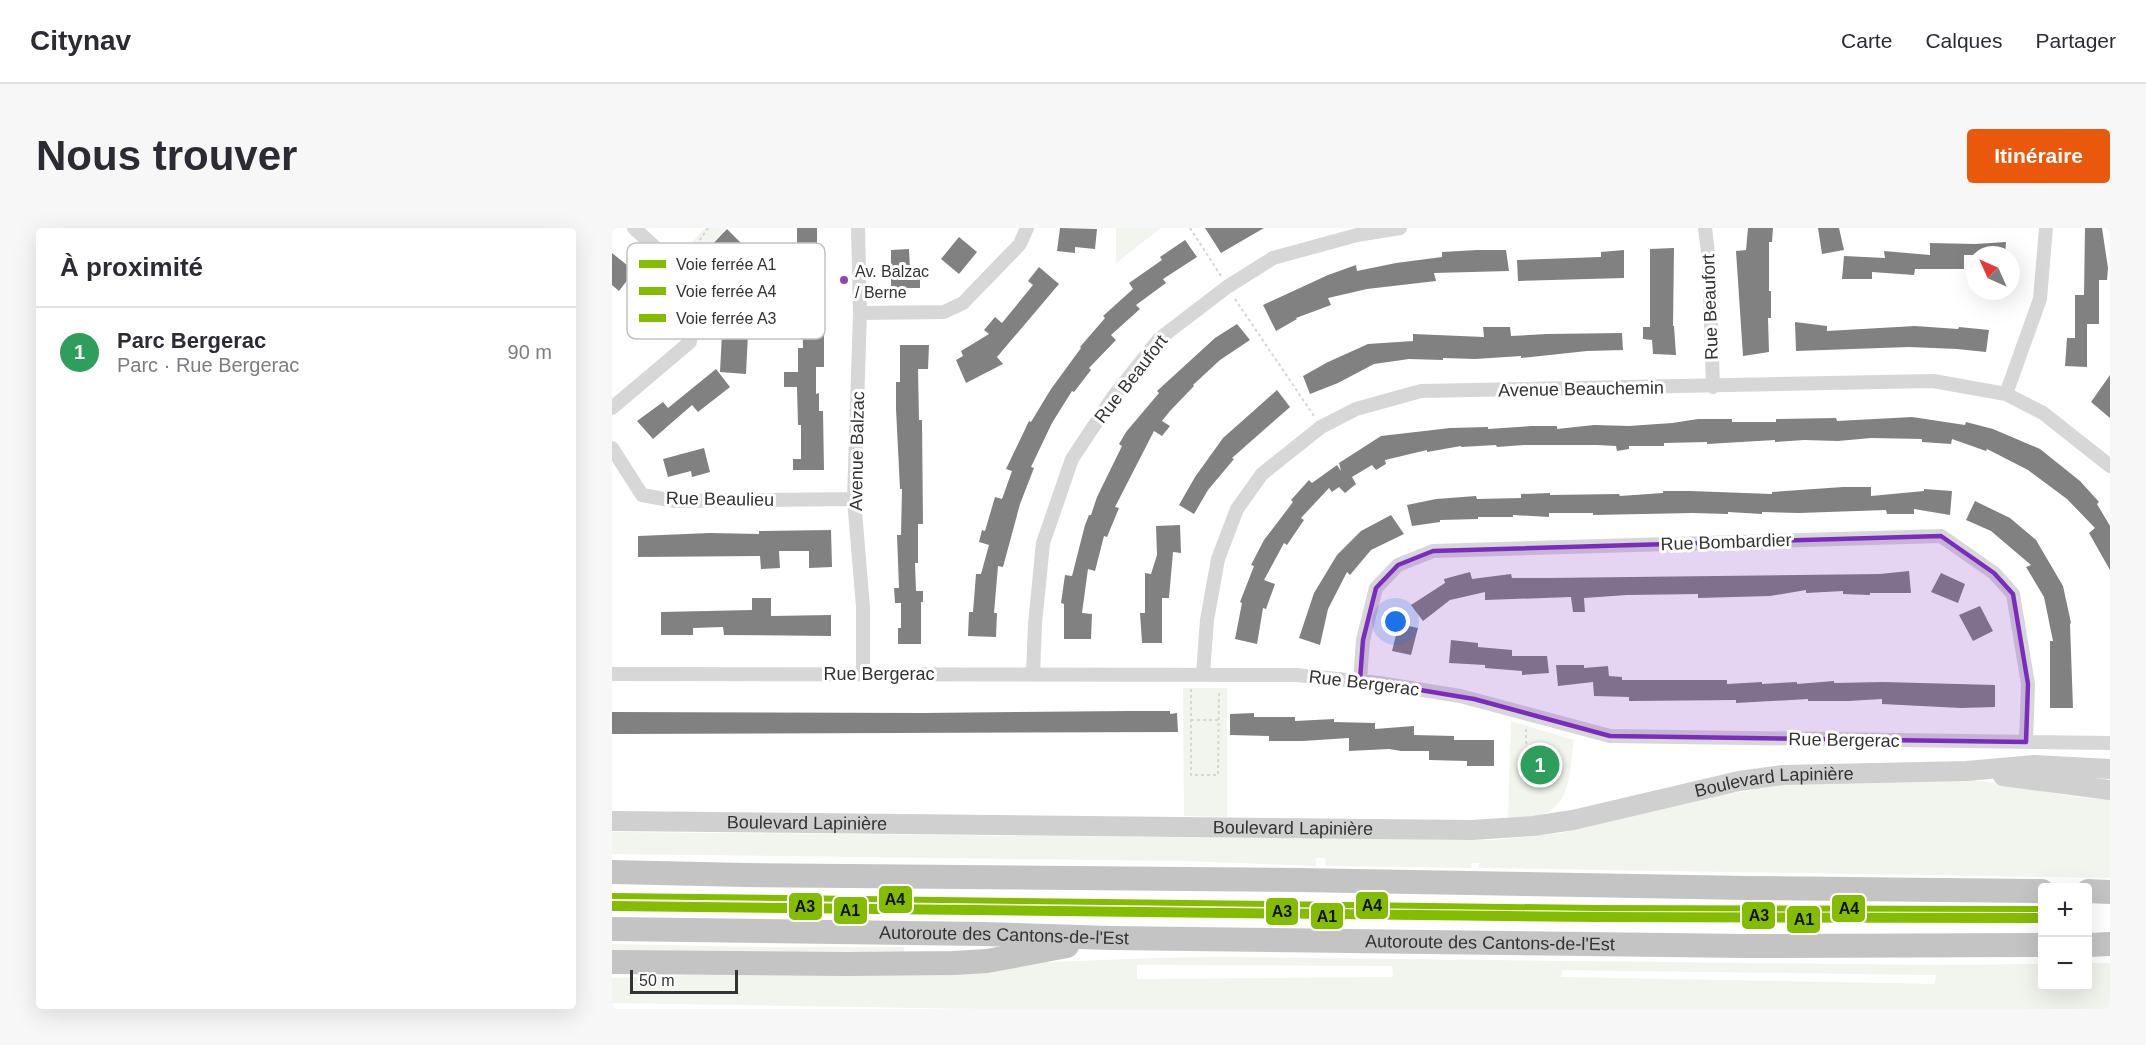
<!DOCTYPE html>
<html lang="fr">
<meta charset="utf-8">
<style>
body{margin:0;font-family:Arial,sans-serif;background:#f7f7f7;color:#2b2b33}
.controls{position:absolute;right:18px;bottom:18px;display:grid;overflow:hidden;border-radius:6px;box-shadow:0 6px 24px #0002}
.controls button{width:54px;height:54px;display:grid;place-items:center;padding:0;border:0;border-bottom:2px solid #e1e1e2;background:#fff;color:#2b2b33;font:30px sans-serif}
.compass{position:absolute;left:1354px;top:18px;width:54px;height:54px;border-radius:50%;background:#fff;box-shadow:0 6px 24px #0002;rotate:315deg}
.scale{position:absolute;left:18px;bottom:15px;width:108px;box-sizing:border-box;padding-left:6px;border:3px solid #333;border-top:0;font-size:16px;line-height:21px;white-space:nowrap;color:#333;-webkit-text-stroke:4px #fff;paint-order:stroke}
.you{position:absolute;left:784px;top:394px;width:21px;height:21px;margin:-15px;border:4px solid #fff;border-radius:50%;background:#1a73e8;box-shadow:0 0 0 9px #1a73e833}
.badge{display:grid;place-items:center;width:39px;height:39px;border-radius:50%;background:#ea580c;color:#fff;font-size:20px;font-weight:700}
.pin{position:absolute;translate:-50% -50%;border:3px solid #fff;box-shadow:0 2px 6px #0006}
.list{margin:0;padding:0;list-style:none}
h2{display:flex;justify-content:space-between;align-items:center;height:78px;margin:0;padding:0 24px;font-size:26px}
h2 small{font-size:20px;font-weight:400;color:#7c7c81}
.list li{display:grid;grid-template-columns:39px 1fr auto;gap:18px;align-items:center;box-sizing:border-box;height:90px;padding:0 24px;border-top:2px solid #e1e1e2}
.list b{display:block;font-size:22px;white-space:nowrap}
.list p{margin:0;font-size:20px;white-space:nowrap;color:#7c7c81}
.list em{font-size:20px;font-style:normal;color:#7c7c81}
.map{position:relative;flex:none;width:1498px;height:781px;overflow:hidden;border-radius:6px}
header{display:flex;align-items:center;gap:36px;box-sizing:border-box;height:84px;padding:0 30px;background:#fff;border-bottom:2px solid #e1e1e2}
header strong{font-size:28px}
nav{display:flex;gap:33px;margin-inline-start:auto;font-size:21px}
.intro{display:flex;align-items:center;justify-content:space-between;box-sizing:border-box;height:144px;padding:0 36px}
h1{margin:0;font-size:42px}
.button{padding:15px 27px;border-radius:6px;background:#ea580c;color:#fff;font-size:21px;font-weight:700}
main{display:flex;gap:36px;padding:0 36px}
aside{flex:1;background:#fff;border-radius:6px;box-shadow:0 6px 24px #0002}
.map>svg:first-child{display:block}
.green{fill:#f1f5ed;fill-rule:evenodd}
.building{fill:#818181}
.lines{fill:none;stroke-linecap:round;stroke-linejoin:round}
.path{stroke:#d6d6d6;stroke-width:2;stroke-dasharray:3 3;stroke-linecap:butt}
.minor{stroke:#d7d7d7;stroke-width:14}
.secondary{stroke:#d0d0d0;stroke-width:20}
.motorway{stroke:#c4c4c4;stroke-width:24}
.rail-1-casing{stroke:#fff;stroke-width:10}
.rail-2-casing{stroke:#fff;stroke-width:10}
.rail-3-casing{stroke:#fff;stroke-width:10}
.rail-1{stroke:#84bd00;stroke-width:6}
.rail-2{stroke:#84bd00;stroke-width:6}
.rail-3{stroke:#84bd00;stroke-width:6}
.marked{fill:#7b2cbf;fill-opacity:0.2;stroke:#7b2cbf;stroke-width:4.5;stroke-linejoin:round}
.bus-dot{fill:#8e44ad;stroke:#fff;stroke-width:2}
.labels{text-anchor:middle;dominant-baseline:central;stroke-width:6;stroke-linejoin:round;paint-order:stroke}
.bus-label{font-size:16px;fill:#333;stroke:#fff;text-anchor:start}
.street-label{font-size:18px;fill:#333;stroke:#fff}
.key{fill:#fff;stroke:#c2c2c2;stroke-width:1.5}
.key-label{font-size:16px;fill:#333}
.line-badge{stroke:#fff;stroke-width:2}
.pale-badge-label{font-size:16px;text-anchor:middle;font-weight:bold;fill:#111}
</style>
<header>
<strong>Citynav</strong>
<nav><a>Carte</a><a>Calques</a><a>Partager</a></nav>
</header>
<div class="intro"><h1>Nous trouver</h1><a class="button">Itinéraire</a></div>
<main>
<aside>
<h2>À proximité<small></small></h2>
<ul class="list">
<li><span class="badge" style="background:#2e9e5b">1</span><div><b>Parc Bergerac</b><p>Parc · Rue Bergerac</p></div><em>90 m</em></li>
</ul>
</aside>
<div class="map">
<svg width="1498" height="781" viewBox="0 0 1498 781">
<rect width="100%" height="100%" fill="#fff"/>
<!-- green -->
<path class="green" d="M93,0H114L81,35L72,23Z
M504,0H549L504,35Z
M571,460H615V589L572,588Z
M899,493L962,512C957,540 961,581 925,587C915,589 905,589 896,590Z
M1357,552C1405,555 1450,571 1498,571V650L867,640V635H860L859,640L714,638L713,630H704V638L570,633L0,626V604L882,612L949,605L1099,569L1176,556Z
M0,716L145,719H292V727L0,726Z
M606,729L1323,737L1430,736V758H1476V735H1498V781H372L0,775V750L544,730ZM525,737L780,738L781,749L525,751ZM950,742L1324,747L1323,756L949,749Z"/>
<!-- building -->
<path class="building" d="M185,0H205V19H185Z
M448,0L485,1L483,21L463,19V25L445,23Z
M593,0H652L609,25Z
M1136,0H1161L1160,14H1157V63H1159V90H1156L1157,124L1131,128L1124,23L1134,22Z
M1206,0H1227L1232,22L1210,26Z
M1473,0H1490L1496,40L1495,52H1487V96H1475V139L1453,138L1455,110H1463V67H1472Z
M115,1L136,22L114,44L93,24Z
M347,9L365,24L347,46L329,31Z
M573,12L585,29L551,51L554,55L524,77L528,81L499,107L504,112L477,140L479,142L462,164L460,163L440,195L419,239L422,240L408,276L391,339L386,338L382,385H385L384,409L356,408L357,384H361L364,346H369L377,317L367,314L370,302L373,303L383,269L390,271L400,243L394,241L417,193L419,194L439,161L469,120L468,119L493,90L491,88L521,61L517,55L550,32L548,29Z
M1394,14L1393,27H1352V41H1303L1302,47L1260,44V51H1230L1232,28L1273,30L1272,23L1318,27V15L1363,16Z
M1062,20L1061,98H1062L1064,127L1041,126L1040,112L1031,111V99H1038V21Z
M297,21L298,41H308V60H279V22Z
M865,22H894L897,43L822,45L824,53L755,61L716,70L719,77L684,90L685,91L664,103L651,77L716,47L744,37L745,43L784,35L830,29V24Z
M1012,22V50L906,53L905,32L989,29V24Z
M0,25L20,41V46L7,63L0,57Z
M427,39L447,56L385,129L391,136L354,155L344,132L351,128L349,123L377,106L372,102L383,89L390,95L421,57L416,53Z
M212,44V139H204V166L207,165V183H211L212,242H181V231H189V197H186L185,159H172V144H186V120H191L189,45Z
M130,57L132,106H136L134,146L108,144L110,105H112L110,58Z
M1183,94L1215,98V103L1303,98L1346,101L1347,99L1377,102L1374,124L1345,121L1297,119L1184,123Z
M625,96L638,112L608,132L581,157L582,158L558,183L550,193L558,198L550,208L542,203L503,279L507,280L495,309L492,308L483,343L476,341L470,385L480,386L479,411H452V376L449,375L453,347L460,348L473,297L477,287H479L485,269L510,218L507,216L514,204L547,165L545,163L603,110Z
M871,99H898L899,108L935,106L1010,105L1011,122L975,123L909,130V128L863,131L831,130V132L797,131L762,136L726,155L698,166L691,148L716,134L756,116L801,113V106L872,109Z
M288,117H317L316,141H306L307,192H310L311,296H306V335H303L304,363H311V374H309V416H286V400H289V375H283L282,360H287L285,307H289L290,261H288L284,181V154H288Z
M104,141L118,159L86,184L80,177L41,211L25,193L51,174L56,180Z
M1498,147V190L1479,174Z
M665,162L678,179L620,230L622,231L596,262L582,286L567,277L583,249L611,210Z
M1300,189L1353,197L1354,194L1381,201L1428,221L1468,253L1487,274L1485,276L1498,298V342L1477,305L1483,300L1455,271L1416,242L1375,221L1374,223L1340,211L1339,216L1310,214V211L1259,210L1226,213L1192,212L1163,214V212L1095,216V214L1052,215V218H1017V221L1005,223L1004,218L985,217H912L885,219L884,217L849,219V218L815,224V222L773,232L774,236L764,242L760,237L740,249L744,256L733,265L727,259L720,264L717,260L689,290L692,292L675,317L672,315L652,352L663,356L654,381L651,380L645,416L623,411L630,375L628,374L642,338L639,337L652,312L681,274L679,272L697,252L700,255L725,237L729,243L727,235L769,208L838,200L876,199V201L920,198H945V201L982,197L1017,198L1060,195L1086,191H1120V194H1164V191L1224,190L1225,193Z
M92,220L98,244L80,249L79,243L56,249L51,231Z
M1231,259H1259V268L1312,263V261L1340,263L1338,287L1302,281V286H1275L1274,282L1187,285L1150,284V286L1116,284V286L1081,285L981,287V285H937V289L901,287V289H866V291L828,292V294L800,298L795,277L824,271L864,268L865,271L909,270V266L938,265V267L1007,266L1008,268L1051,265V263H1078L1160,266V264Z
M1363,273L1398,290L1424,312L1451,358L1459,395L1458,396L1461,480H1438V413H1441L1432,369L1414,339L1419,337L1379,303L1354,292Z
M779,287L792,306L759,322L738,347L735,344L716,381L708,417L687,410L702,365L725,327L749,303Z
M568,297L569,325L561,324L557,370H550V415H530L528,385H533V345L539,346L545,327L544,298Z
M219,302L220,339L197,340V323H167L168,340L149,341L148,328L26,329V308L98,305L147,306V303Z
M1297,343L1299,365H1258V367L1231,366V363L1194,365V362L1158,368L1086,370V366L1015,367L972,370L973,384H961L959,369L873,372V364L838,372L811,393L799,377L833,355L832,351L858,344L860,351L899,346L900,350H935L1268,346Z
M1329,345L1353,356L1346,375L1319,364Z
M140,370H159V388L219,387V408L112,407L111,399L81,400V407H49V384L140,382Z
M1368,378L1381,403L1361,413L1347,387Z
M787,396L806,400L799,427L780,423Z
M839,412L866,415V419L900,422V428H935L937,445L910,447V443L873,440V437L837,435Z
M944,437H972V440L996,438L997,448L1010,449V452H1115V456L1150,454V456L1185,454V456L1222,453V455L1271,454L1383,457V479L1349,480L1270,476V471L1236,473H1196V471L1124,475V472L1017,473V469L982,468L981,454L946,458Z
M517,483H558V486L565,485L566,504L0,506V484L311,485Z
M642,485V489H683V493L722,491V494L763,495V501L802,498V507L842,508V512H882V538H855V533L817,532V523H789L777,521L737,523V510L690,513H657V508L618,507V486Z"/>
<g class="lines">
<!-- path -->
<path class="path" d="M578,0L609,48
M74,32L96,0
M623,71L702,188
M579,461V547H606L607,462
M579,492H606
M914,501V514L918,523L939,535"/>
<!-- minor -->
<path class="minor" d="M246,0L248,85L242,271L251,379V446
M1093,0L1097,33L1101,159
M248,85L332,84L351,75L408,16L415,0
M1394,166L1428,71L1434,0
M0,180L78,114L75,54L58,33L22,0
M0,220L30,267L63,273L242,271
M591,445L595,392L606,331L625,281L650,246L709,199L744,181L809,163L1321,153L1394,166L1431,185L1498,238
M0,446L684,447L767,455L848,468L998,508L1498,515
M421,446L423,396L431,315L460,231L501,169L547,111L615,59L661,30L745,7L788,0
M748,452L751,412L764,360L786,337L821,323L1329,308L1382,345L1401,366L1416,456L1414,514"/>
<!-- secondary -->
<g class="secondary">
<path d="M1391,548L1498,562"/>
<path id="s1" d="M0,593L860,602L921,598L961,592L1127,553L1171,547L1355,543L1422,537L1498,541"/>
</g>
<!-- motorway -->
<g class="motorway">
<path d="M0,644L133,647L686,652L1135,660L1430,663"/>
<path d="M1476,663L1498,664"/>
<path id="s2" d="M0,701L371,706L499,710L1134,718L1430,717"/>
<path d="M1476,717L1498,716"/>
<path d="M0,734L234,736L341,735L375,733L455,718"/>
</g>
<!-- rail-1 casing -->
<g class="rail-1-casing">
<path id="rail-1" d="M0,680L983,691L1430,692"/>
</g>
<!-- rail-2 casing -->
<g class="rail-2-casing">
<path id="rail-2" d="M0,668L984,680L1430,681"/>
</g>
<!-- rail-3 casing -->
<g class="rail-3-casing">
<path id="rail-3" d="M0,676L984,687L1430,688"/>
</g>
<!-- rail-1 -->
<use href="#rail-1" class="rail-1"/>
<!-- rail-2 -->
<use href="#rail-2" class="rail-2"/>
<!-- rail-3 -->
<use href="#rail-3" class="rail-3"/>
</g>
<!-- marked area -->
<path class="marked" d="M1329,308L1382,345L1401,366L1416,456L1414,514L998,508L862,471L748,452L751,412L764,360L786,337L821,323Z"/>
<!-- markers -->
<circle class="bus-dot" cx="232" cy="52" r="5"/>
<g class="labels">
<!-- bus labels -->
<g class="bus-label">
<text x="243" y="43">Av. Balzac<tspan x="243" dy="21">/ Berne</tspan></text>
</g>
<!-- street labels -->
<g class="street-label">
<text transform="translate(1098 79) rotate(-92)">Rue Beaufort</text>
<text transform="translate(519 151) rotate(-52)">Rue Beaufort</text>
<text transform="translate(969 161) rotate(-1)">Avenue Beauchemin</text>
<text transform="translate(245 223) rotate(-89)">Avenue Balzac</text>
<text transform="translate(108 271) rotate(1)">Rue Beaulieu</text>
<text transform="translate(1114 314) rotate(-2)">Rue Bombardier</text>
<text x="267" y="446">Rue Bergerac</text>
<text transform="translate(752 455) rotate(7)">Rue Bergerac</text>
<text transform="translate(1232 512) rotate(1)">Rue Bergerac</text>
<text stroke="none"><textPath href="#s1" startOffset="1167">Boulevard Lapinière</textPath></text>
<text stroke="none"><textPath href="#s1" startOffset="195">Boulevard Lapinière</textPath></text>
<text stroke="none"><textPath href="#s1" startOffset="681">Boulevard Lapinière</textPath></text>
<text stroke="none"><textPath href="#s2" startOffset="392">Autoroute des Cantons-de-l'Est</textPath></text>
<text stroke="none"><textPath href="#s2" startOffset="878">Autoroute des Cantons-de-l'Est</textPath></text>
</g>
</g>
<!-- legend -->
<rect x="15" y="15" width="198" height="96" rx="9" class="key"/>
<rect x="27" y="32" width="27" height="8" fill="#84bd00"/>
<rect x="27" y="59" width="27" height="8" fill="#84bd00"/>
<rect x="27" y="86" width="27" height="8" fill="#84bd00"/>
<g class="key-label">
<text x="64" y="42">Voie ferrée A1</text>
<text x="64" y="69">Voie ferrée A4</text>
<text x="64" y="96">Voie ferrée A3</text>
</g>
<g class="line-badge">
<rect x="266" y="657" width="35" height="29" rx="6" fill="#84bd00"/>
<rect x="743" y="663" width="34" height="29" rx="6" fill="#84bd00"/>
<rect x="176" y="664" width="35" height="29" rx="6" fill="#84bd00"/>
<rect x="1219" y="666" width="35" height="29" rx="6" fill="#84bd00"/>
<rect x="221" y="668" width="35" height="29" rx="6" fill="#84bd00"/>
<rect x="653" y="669" width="34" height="29" rx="6" fill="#84bd00"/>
<rect x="1129" y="673" width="35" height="29" rx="6" fill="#84bd00"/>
<rect x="698" y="674" width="34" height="28" rx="6" fill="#84bd00"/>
<rect x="1174" y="677" width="35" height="29" rx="6" fill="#84bd00"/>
</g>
<g class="pale-badge-label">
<text x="283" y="677">A4</text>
<text x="760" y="683">A4</text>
<text x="193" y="684">A3</text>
<text x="1237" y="686">A4</text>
<text x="238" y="688">A1</text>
<text x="670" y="689">A3</text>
<text x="1147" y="693">A3</text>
<text x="715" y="694">A1</text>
<text x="1192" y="697">A1</text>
</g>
</svg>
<div class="controls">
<button>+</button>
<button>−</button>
</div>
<svg class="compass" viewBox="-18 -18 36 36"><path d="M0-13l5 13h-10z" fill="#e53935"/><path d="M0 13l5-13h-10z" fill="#7c7c81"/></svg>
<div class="scale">50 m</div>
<div class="you"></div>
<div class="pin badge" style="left:928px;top:537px;background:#2e9e5b">1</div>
</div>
</main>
